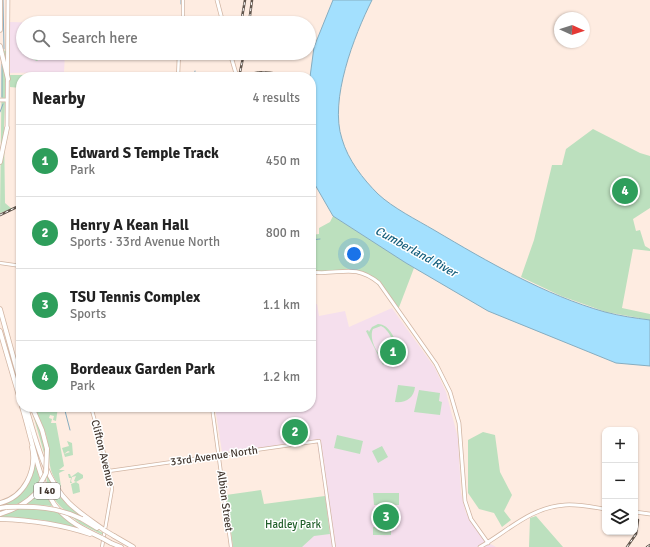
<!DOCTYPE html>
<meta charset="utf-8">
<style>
body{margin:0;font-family:Signika,sans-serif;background:#f2f2f2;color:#222}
.controls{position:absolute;right:12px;bottom:12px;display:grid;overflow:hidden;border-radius:8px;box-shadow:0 1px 3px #0004}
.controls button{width:36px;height:36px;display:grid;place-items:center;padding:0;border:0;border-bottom:1px solid #e0e0e0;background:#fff;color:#222;font:20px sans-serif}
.compass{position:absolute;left:554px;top:12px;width:36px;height:36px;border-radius:50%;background:#fff;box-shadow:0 1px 3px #0004;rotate:93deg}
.you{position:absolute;left:354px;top:254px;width:14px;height:14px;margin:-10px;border:3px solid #fff;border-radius:50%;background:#1a73e8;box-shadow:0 0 0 6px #1a73e833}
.badge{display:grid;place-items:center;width:26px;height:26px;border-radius:50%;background:#913eac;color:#fff;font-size:13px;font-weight:700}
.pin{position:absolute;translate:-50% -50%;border:2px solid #fff;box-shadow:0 1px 4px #0006}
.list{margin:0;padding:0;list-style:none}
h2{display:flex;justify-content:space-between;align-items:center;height:52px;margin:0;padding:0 16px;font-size:17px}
h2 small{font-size:13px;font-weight:400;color:#767676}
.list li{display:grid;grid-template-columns:26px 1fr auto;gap:12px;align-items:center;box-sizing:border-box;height:72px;padding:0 16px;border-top:1px solid #e0e0e0}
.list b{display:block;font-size:15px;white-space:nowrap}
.list p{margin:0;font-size:13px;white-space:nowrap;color:#767676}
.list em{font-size:13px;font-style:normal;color:#767676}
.icon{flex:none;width:22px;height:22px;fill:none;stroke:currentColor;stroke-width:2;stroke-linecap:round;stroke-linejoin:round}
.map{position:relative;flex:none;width:650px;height:547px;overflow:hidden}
.search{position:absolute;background:#fff;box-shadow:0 1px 3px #0004;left:16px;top:16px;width:300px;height:44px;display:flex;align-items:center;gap:10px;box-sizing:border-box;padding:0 14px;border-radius:22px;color:#767676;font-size:15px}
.panel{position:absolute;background:#fff;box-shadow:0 1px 3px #0004;left:16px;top:72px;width:300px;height:340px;border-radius:16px}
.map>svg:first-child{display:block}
.education{fill:#f5dfed}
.green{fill:#bce0be;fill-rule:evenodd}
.water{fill:#a3e0fe;stroke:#86adc0}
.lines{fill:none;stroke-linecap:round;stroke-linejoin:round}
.stream{stroke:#86adc0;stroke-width:1}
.tertiary-casing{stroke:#d1b5a3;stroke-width:4}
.secondary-casing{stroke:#d1b5a3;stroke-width:4.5}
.motorway-casing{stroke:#d1b5a3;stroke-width:5.5}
.tertiary{stroke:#fff;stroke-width:2.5}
.secondary{stroke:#fff;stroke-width:3}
.motorway{stroke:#fff;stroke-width:4}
.rail-casing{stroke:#62564d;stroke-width:2.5}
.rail{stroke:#fff;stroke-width:1;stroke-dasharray:3;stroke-linecap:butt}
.motorway-bridge-casing{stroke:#d1b5a3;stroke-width:5.5;stroke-linecap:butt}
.motorway-bridge{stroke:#fff;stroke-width:4}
.labels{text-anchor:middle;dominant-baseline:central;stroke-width:3;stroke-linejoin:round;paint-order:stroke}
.shield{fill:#fff;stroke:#7b736d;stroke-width:1}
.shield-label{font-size:10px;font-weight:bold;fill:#42372f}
.street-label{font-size:11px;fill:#42372f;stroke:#fff}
.park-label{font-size:11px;fill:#215f2a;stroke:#fff}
.water-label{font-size:12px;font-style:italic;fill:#145e7c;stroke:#fff}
</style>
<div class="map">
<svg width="650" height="547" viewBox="0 0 650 547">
<rect width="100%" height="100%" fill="#feece1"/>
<!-- education -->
<path class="education" d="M10,22L48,23H23V53H65L64,72L10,73Z
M317,304L319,316L345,311L349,327L392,308L435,368L446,392L458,438L461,493L466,513L485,541L496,547H297L268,505L325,497L317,441L222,452L215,407H311V305Z"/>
<!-- green -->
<path class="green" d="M2,50L7,51L4,127L5,203L12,209L0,213Z
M29,53H39V59L37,61L30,58Z
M10,75H24V77H21V88L10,87Z
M593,129L640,153L650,156V208L633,219L636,231L640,230L645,246L650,249V251L633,249L622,308L650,314V320L606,312L561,296L521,277L534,240L552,165H562L566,149Z
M333,216L414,268L398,310C366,266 363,269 311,272V235L319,234V228L330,222Z
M378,324C390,324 396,341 399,351L395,360L389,363L384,362V364L383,365L366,331L368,330L369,332L372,327ZM381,326C389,329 398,348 396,356L390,360C379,361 368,339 373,329Z
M398,385L415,387C414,398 406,403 395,402Z
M419,390L440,393L439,401L442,402L440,415L414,412Z
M34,407H58L56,421L53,420L54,416L50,415L49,418L52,419L51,423H56L64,466L59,470H65L59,473L61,487C45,469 52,460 47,439C45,428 38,417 34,407Z
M32,411C39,427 45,442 46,460Z
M483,432L495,435L500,472L512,495L504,511L511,520L502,527L494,513L479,509L468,493V440Z
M337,435L363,441L360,454L334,448Z
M67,441L72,443L73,455L65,457L64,454L70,452L68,451L64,454L62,448L69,446Z
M382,446L388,457L378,463L372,451Z
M35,460L40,481C28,503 24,504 0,506C21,495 31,484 35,460Z
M78,472L83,475V478L76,482L74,481L76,476L72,477L71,481L72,483H70L71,478H69L68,474H70L71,477Z
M47,474L68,504L82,517C76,514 67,512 62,508C54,501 44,484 47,474Z
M76,482L79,484L80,492L73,494L71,484Z
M42,486L52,506L26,504Z
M261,490L264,504L325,496L330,534L314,536L302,547H233L226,495Z
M373,493H399V505H374Z
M376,507H395V527H391V535H373V527H376Z
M20,508L58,511L80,529L43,520L0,517Z
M69,515L103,533V535L81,524Z
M536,516L563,547H529L530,518Z"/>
<!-- water -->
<path class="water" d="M333,0H372C354,36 329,100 342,139C348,160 363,179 378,194C393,208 417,220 434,230C488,262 545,295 605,312C620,316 635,318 650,320V366L616,363L488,311L406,263L333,216L314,183L311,174L310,77L314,47Z"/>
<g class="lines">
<!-- stream -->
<path class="stream" d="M3,0L4,49
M181,4V0
M2,64V97
M194,77L195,71
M0,112L3,104
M311,240L320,239
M64,407L70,430"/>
<!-- tertiary casing -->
<g class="tertiary-casing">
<path id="tertiary" d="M183,23V0
M178,77L179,53
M0,263L21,266
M91,407L109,471L112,489L102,547
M212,407L231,547
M109,471L319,441L334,547"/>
</g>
<!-- secondary casing -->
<g class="secondary-casing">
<path id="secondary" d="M217,0L223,23
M230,53L237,77
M0,100H7
M7,128L8,0
M311,272C339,276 353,262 379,283L436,364L450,392L459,423L465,501L471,519L488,543
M635,512L650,514
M480,547C508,531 531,507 565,505C578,504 592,507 605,509"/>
</g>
<!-- motorway casing -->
<g class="motorway-casing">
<path id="motorway" d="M0,30V0
M0,46L8,79
M0,162L7,128
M0,309L21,385
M0,331L21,403
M22,407C30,432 40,484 54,504C66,521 85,530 102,538
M26,407C36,440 44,478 69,503C79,513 92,521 104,530
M32,407L42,430L47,449
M0,503C25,497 37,470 32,447
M0,508L7,507
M0,514C14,510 24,505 35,494
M0,519C31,520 60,524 90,534
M82,519L97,528
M114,536L133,547
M111,543L121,547"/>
</g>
<!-- tertiary -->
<use href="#tertiary" class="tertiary"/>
<!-- secondary -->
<use href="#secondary" class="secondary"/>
<!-- motorway -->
<use href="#motorway" class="motorway"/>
<!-- rail casing -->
<g class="rail-casing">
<path id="rail" d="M241,23L245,0
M249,23L252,0
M239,77L244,53
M245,77C259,68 275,74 291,76
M0,215L21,205
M627,547L636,534L638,520
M647,547L650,545"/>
</g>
<!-- rail -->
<use href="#rail" class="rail"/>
<!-- motorway-bridge casing -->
<g class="motorway-bridge-casing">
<path id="motorway-bridge" d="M35,494L46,473L47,449
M7,507C34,506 57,507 82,519
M104,530L114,536
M102,538L111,543"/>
</g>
<!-- motorway-bridge -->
<use href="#motorway-bridge" class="motorway-bridge"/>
</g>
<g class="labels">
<!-- shield labels -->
<rect class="shield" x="34" y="483" width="26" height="16" rx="3"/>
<g class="shield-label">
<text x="47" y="491">I 40</text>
</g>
<!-- street labels -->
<g class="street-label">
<text transform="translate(103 453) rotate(76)">Clifton Avenue</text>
<text transform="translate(214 456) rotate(-8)">33rd Avenue North</text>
<text transform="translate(225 501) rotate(82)">Albion Street</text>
</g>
<!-- park labels -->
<g class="park-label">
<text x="293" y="524">Hadley Park</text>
</g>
<!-- water labels -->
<g class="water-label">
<text transform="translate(416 252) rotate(29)">Cumberland River</text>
</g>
</g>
</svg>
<div class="controls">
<button>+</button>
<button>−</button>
<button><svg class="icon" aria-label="layers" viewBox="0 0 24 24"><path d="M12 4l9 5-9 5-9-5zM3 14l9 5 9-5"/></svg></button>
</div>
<svg class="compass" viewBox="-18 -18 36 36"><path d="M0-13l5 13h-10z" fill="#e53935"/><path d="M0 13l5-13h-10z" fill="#767676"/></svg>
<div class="you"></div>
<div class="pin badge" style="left:393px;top:352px;background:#2e9e5b">1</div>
<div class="pin badge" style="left:295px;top:432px;background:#2e9e5b">2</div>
<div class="pin badge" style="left:386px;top:517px;background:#2e9e5b">3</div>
<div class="pin badge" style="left:625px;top:191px;background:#2e9e5b">4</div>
<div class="search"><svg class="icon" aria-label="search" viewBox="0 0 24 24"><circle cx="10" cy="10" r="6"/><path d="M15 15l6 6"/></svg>Search here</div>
<section class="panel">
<h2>Nearby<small>4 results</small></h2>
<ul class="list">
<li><span class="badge" style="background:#2e9e5b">1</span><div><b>Edward S Temple Track</b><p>Park</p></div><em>450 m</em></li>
<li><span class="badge" style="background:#2e9e5b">2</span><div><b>Henry A Kean Hall</b><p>Sports · 33rd Avenue North</p></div><em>800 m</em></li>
<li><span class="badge" style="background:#2e9e5b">3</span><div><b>TSU Tennis Complex</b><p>Sports</p></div><em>1.1 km</em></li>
<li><span class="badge" style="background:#2e9e5b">4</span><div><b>Bordeaux Garden Park</b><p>Park</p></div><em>1.2 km</em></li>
</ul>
</section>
</div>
